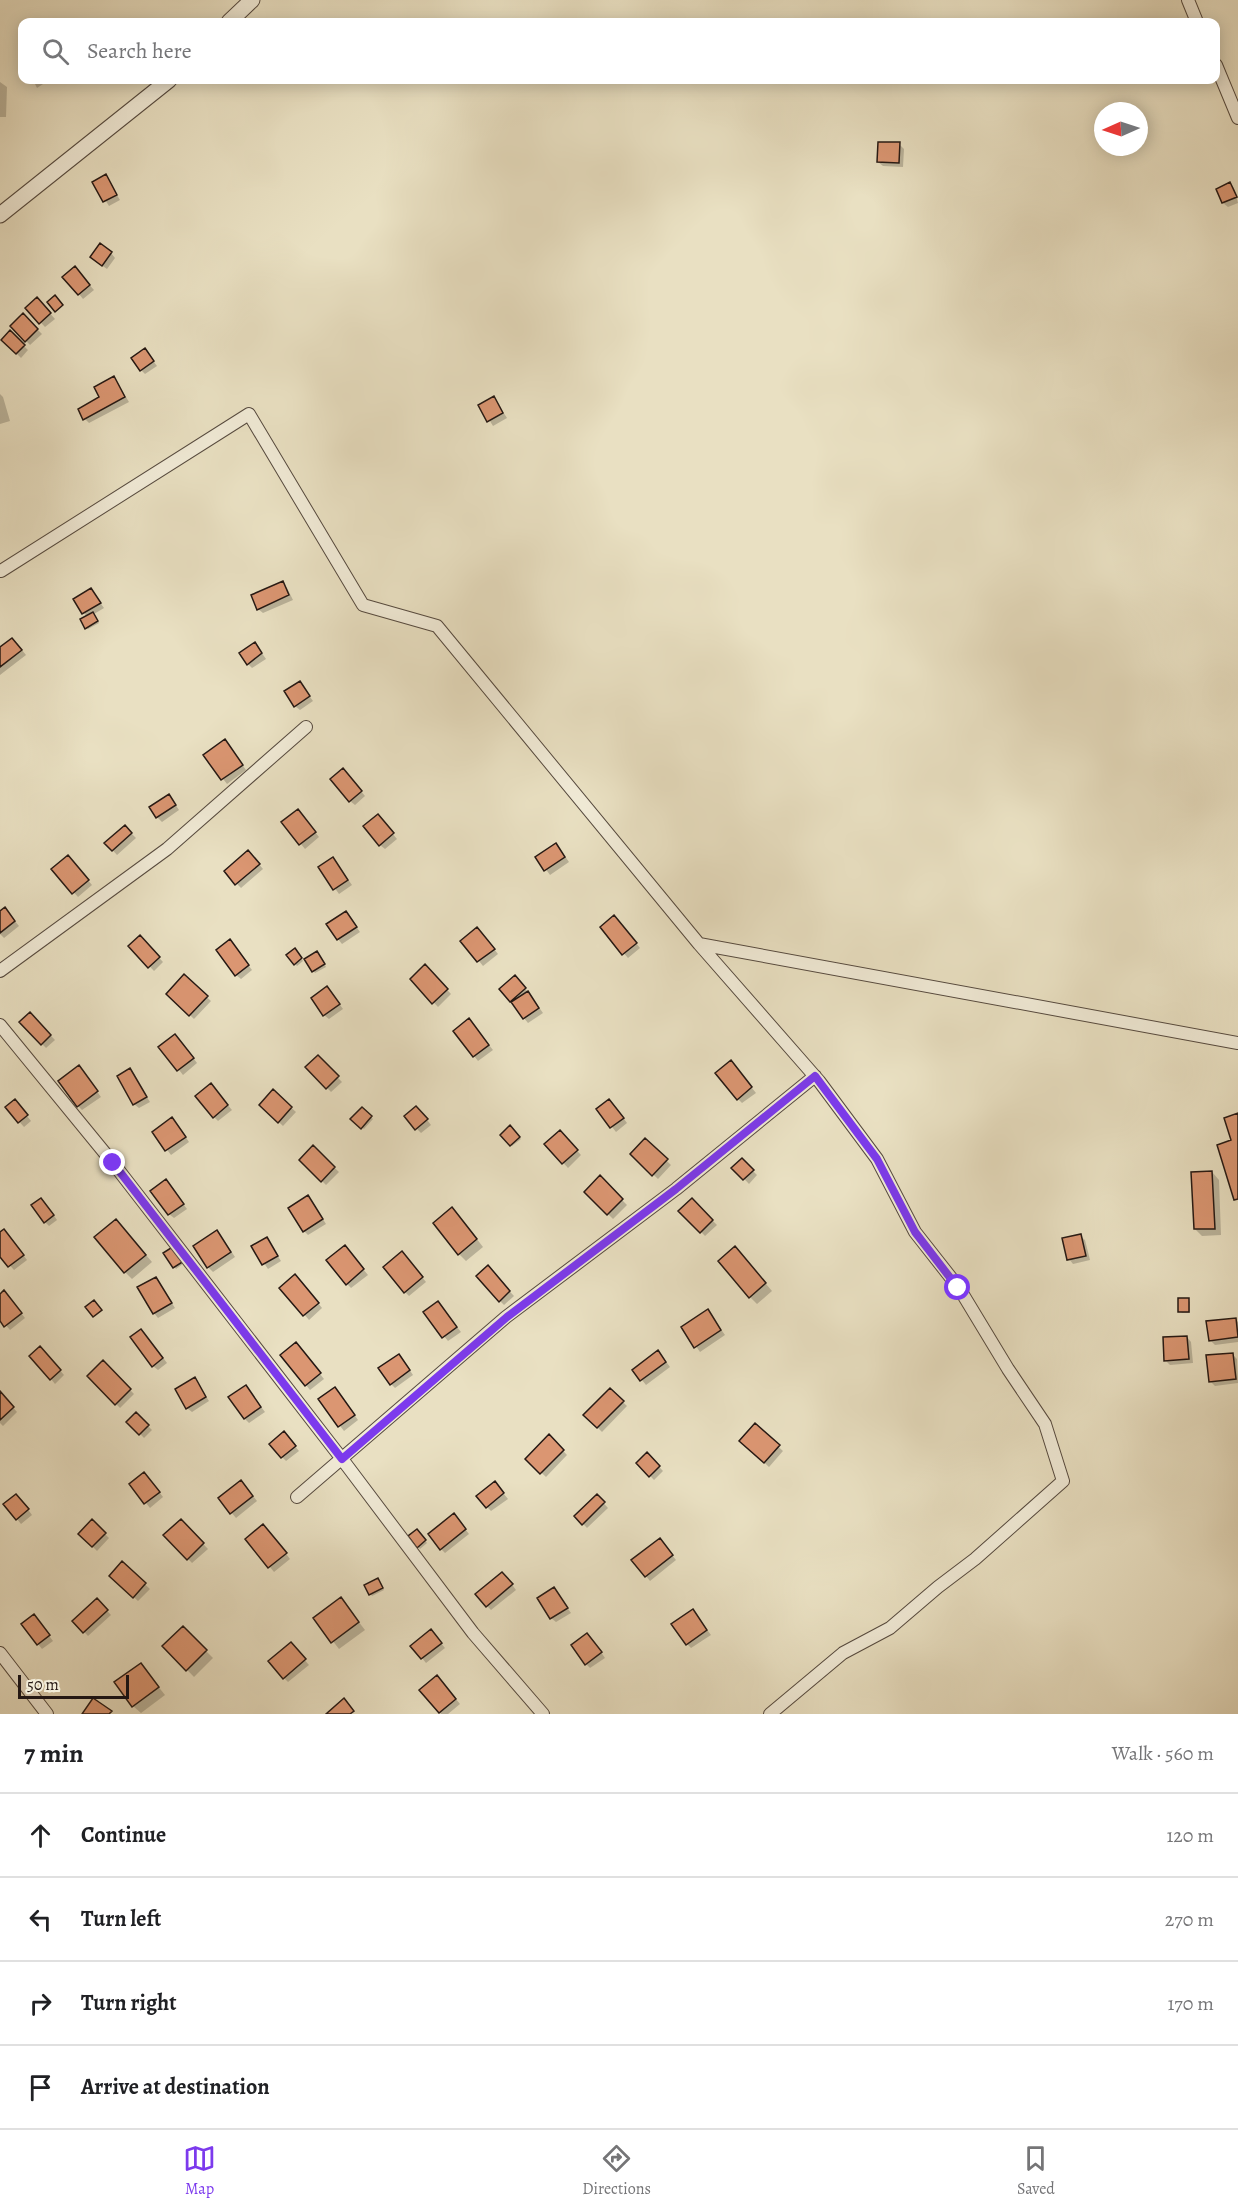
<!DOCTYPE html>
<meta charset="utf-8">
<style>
body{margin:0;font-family:Alegreya,serif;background:#f2f2f2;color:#202124}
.compass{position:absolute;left:1094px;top:102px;width:54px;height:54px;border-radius:50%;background:#fff;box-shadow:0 3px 15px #0003;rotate:267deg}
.scale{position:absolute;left:18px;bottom:15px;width:111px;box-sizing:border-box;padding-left:6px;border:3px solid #251813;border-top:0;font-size:16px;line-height:21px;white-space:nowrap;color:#251813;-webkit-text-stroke:4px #f1ebd7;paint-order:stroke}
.stop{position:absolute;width:18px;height:18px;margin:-14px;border:4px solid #7c3aed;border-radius:50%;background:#fff}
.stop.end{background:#7c3aed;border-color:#fff;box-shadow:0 2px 6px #0008}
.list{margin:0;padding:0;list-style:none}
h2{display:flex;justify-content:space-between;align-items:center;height:78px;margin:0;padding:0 24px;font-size:26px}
h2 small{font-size:20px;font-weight:400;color:#757577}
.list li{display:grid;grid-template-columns:39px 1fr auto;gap:18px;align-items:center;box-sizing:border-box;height:84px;padding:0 24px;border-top:2px solid #e0e0e0}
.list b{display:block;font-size:22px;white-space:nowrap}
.list em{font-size:20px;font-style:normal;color:#757577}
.icon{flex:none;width:33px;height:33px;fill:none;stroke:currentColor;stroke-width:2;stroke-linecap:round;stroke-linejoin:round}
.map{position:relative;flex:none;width:1238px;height:1714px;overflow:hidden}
.search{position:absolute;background:#fff;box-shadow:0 3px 15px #0003;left:18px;right:18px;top:18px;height:66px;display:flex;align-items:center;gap:15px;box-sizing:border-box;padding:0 21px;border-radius:12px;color:#757577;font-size:22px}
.sheet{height:414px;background:#fff}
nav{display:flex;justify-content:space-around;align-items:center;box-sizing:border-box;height:84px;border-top:2px solid #e0e0e0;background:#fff;font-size:16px;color:#757577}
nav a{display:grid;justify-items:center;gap:3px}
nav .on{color:#7c3aed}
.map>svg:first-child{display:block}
.shadow{fill:#0003}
.building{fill:#db9672;stroke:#251813;stroke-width:1.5}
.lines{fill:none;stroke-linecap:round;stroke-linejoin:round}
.minor-casing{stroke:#564a3f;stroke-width:14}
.tertiary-casing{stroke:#564a3f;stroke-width:17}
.minor{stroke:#f1ebd7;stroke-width:12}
.tertiary{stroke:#f1ebd7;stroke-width:15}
.route{stroke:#7c3aed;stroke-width:8}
</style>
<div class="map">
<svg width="1238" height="1714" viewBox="0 0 1238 1714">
<rect width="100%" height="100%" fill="#e9e0c2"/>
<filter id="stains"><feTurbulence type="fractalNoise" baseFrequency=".00333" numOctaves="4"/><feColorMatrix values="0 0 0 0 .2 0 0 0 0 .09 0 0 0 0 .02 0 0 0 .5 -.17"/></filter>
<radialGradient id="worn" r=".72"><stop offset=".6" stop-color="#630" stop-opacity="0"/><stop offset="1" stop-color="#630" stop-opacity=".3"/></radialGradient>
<!-- shadow -->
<path class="shadow" d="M33,80H39L43,84L37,88Z
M0,82L7,87L6,117H0Z
M899,144L904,149L903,167L883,166L878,162Z
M105,176L120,200L109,206L94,182Z
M1230,184L1234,188L1238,203L1228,207L1223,203L1218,189Z
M111,253L115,258L107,269L97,262Z
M79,273L94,290L83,299L79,294Z
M37,299L55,319L45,327L27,308Z
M23,315L42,334L30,345L12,326Z
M10,333L28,350L21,358L3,340Z
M145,350L157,366L145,374L141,370Z
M114,377L129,402L89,423L85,419Z
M0,394L3,397L10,421L0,424Z
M494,398L507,418L493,426L480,405Z
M283,583L287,588L293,600L263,613L258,609Z
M91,590L104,608L94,614L99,623L88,629L86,628L87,617L75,599Z
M17,644L26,655L0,675V649Z
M259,649L266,659L252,668L248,664Z
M300,683L313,701L300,710L295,706Z
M229,746L246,770L227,784L205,755Z
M347,775L365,796L355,805L350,801Z
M173,801L179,810L162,822L157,817Z
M302,816L319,837L305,849L284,823Z
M382,821L397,839L385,849L380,845Z
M125,827L136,838L117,855L106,843Z
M560,849L569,862L550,875L537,857Z
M253,857L263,869L241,888L237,884Z
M333,858L352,885L339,894L320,867Z
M72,861L92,885L78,897L53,869Z
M0,913L9,914L19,926L4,938L0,934Z
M350,918L360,932L342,944L338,939Z
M619,922L640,948L628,958L602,928Z
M482,934L498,954L483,966L463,941Z
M140,937L163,962L154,971L130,946Z
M234,946L252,970L241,979L236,975Z
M295,950L303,961L297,966L288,955Z
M319,954L326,967L315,973L306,959Z
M425,966L451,994L438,1007L412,979Z
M184,976L211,1001L194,1019L168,994Z
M520,981L543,1013L528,1023L501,990Z
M331,992L343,1009L329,1019L324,1015Z
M30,1014L55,1040L46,1048L21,1022Z
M473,1025L493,1050L478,1061L455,1031Z
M180,1040L197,1063L183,1075L161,1047Z
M318,1057L342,1082L331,1092L307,1067Z
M735,1067L756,1093L742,1103L738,1099Z
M130,1070L150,1102L139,1108L134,1104Z
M83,1072L101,1097L82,1110L78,1106Z
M215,1090L232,1110L218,1121L214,1117Z
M273,1091L296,1112L283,1126L261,1105Z
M614,1105L627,1123L616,1132L598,1109Z
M19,1106L31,1121L24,1127L7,1108Z
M362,1109L373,1119L364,1129L352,1119Z
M421,1112L431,1125L421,1133L417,1129Z
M177,1124L189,1142L171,1155L154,1132Z
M510,1127L521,1139L512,1146L502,1135Z
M560,1132L581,1155L568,1168L546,1144Z
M645,1140L671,1165L658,1179L632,1154Z
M313,1147L339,1172L326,1185L301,1160Z
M742,1160L757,1175L749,1184L734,1168Z
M1212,1172L1219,1180L1221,1235L1202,1236L1195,1229Z
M600,1178L627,1205L613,1219L586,1192Z
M170,1186L187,1209L174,1218L169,1214Z
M692,1200L717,1225L705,1236L681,1211Z
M312,1202L326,1224L308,1235L304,1231Z
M46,1204L57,1220L49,1226L45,1222Z
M459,1216L483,1247L466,1261L459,1254Z
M123,1228L152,1262L132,1279L125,1272Z
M0,1234L8,1235L27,1260L14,1270L0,1254Z
M221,1236L235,1257L213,1272L208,1267Z
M1080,1236L1085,1240L1090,1260L1073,1264L1069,1259Z
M267,1239L281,1261L268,1269L253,1247Z
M349,1252L368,1275L351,1288L347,1284Z
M165,1253L184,1263L176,1269Z
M742,1256L772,1291L757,1304L750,1297Z
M406,1257L426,1282L409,1296L405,1292Z
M492,1272L514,1296L504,1305L500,1301Z
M156,1278L175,1308L158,1318L154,1313Z
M300,1280L322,1308L309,1320L282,1288Z
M0,1295L8,1297L25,1318L10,1330L0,1318Z
M1188,1300L1190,1302V1313H1182L1180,1311Z
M442,1308L461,1332L448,1341L425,1313Z
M708,1311L725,1335L700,1352L683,1327Z
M1235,1319L1238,1322V1342L1215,1345L1210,1340Z
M146,1335L167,1363L158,1370L153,1366Z
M1187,1337L1191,1342L1193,1363L1170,1365L1165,1360Z
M300,1349L324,1379L310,1390L306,1385Z
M45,1353L64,1375L55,1384L51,1379Z
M1232,1354L1237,1359L1238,1383L1215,1386L1210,1381Z
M662,1356L670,1367L646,1385L634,1370Z
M403,1360L413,1375L395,1388L391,1384Z
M103,1362L134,1394L120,1408L89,1376Z
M195,1379L209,1401L192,1412L187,1408Z
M246,1387L265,1412L249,1423L245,1419Z
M610,1390L627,1406L602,1432L585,1415Z
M0,1393L17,1412L3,1426L0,1423Z
M339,1393L358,1420L344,1431L320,1400Z
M136,1414L152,1430L144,1438L129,1422Z
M755,1425L783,1451L769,1467L741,1441Z
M549,1436L567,1455L546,1477L527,1459Z
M288,1438L299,1451L286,1461L282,1457Z
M647,1454L663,1471L654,1480L638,1463Z
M149,1478L163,1497L150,1508L131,1484Z
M245,1486L257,1501L236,1518L220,1499Z
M499,1488L508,1499L491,1511L487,1507Z
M597,1496L608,1508L587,1528L576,1516Z
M21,1500L32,1515L21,1524L17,1519Z
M458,1520L469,1534L445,1553L441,1549Z
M92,1521L109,1538L97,1551L80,1534Z
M181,1521L208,1549L192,1563L165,1535Z
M268,1530L290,1559L274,1572L247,1539Z
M417,1531L427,1543L420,1549L410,1537Z
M664,1545L676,1560L650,1581L646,1576Z
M122,1563L150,1589L138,1601L111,1576Z
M507,1578L516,1590L491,1610L487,1606Z
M379,1581L384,1590L372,1596L366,1586Z
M554,1589L571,1613L556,1622L551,1618Z
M341,1599L365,1630L339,1649L315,1618Z
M97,1600L111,1615L88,1636L74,1621Z
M693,1611L711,1635L691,1648L687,1644Z
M38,1621L53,1641L42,1649L38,1644Z
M183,1628L213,1658L194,1677L164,1646Z
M435,1636L445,1648L426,1663L422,1658Z
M592,1639L605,1658L590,1668L586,1664Z
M295,1649L309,1665L288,1682L284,1678Z
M141,1665L165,1695L141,1713L133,1706Z
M441,1681L460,1704L448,1714H441L421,1690Z"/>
<!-- building -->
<path class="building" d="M878,142H900L899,163L877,162Z
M106,174L117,195L103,202L92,182Z
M1230,182L1237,197L1222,203L1216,189Z
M100,243L112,252L102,266L90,257Z
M75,266L90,285L78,295L62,277Z
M55,295L63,305L55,312L47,302Z
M37,297L51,313L39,324L25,308Z
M23,313L38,329L25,342L10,326Z
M10,330L25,345L16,354L1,340Z
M145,348L154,361L140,371L131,358Z
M114,376L125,397L83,420L78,409L99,397L94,387Z
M494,396L503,413L487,422L478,405Z
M283,581L289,595L257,610L251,595Z
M91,588L101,603L82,614L73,599Z
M93,612L98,621L85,629L80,619Z
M12,638L22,650L0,667V647Z
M255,642L262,653L247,665L239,653Z
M300,681L310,696L294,707L284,691Z
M225,739L243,765L221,780L203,755Z
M343,768L362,791L349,802L330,779Z
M169,794L176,805L156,818L149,807Z
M298,809L316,832L299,845L281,822Z
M378,814L394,833L379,846L363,826Z
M125,825L132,833L112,851L104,843Z
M556,843L565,857L544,871L535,857Z
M248,850L260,864L235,885L224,871Z
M68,855L89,880L72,894L51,869Z
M333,857L348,880L333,890L318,867Z
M5,907L15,921L0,933V911Z
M346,911L357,927L337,940L326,924Z
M614,915L637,943L622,955L600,927Z
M477,927L495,949L477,962L460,941Z
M140,935L160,957L148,968L128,946Z
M230,939L249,965L235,976L216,950Z
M295,948L302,958L294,965L286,955Z
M317,951L325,964L312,972L304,959Z
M425,964L448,989L432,1004L410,979Z
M184,974L208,996L189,1016L166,994Z
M515,975L526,988L510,1002L499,989Z
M327,986L340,1004L323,1016L311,998Z
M528,991L539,1008L523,1019L511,1002Z
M30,1012L51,1035L41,1045L19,1022Z
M469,1018L489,1045L473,1057L453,1031Z
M175,1034L194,1058L177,1071L158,1047Z
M318,1055L339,1076L326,1089L305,1067Z
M731,1060L752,1087L737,1100L715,1073Z
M79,1065L98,1091L77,1107L58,1081Z
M130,1068L147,1097L133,1105L117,1076Z
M211,1083L228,1105L213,1118L195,1096Z
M273,1089L292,1107L278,1123L259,1105Z
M15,1099L28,1115L18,1123L5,1107Z
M609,1099L624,1118L610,1128L596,1109Z
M416,1106L428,1119L415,1130L404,1116Z
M362,1107L372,1116L361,1129L350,1119Z
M1238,1113V1199L1234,1200L1217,1145L1231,1140L1224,1118Z
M172,1117L186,1137L165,1151L152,1132Z
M510,1125L520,1137L510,1146L500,1135Z
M560,1130L578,1150L562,1164L544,1144Z
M645,1138L668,1159L652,1176L630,1154Z
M313,1145L335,1167L321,1182L299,1160Z
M742,1158L754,1170L743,1180L731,1168Z
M1212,1171L1215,1229H1194L1191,1172Z
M600,1175L623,1199L607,1215L584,1192Z
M166,1179L184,1204L168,1215L150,1191Z
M308,1195L323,1219L303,1232L288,1208Z
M41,1198L54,1215L44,1223L31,1205Z
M692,1198L713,1220L700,1233L678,1211Z
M452,1207L477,1239L458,1255L433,1223Z
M116,1219L146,1255L124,1273L94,1237Z
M4,1229L24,1255L8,1267L0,1257V1232Z
M217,1230L231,1252L207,1268L193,1246Z
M1081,1234L1086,1256L1067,1260L1062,1238Z
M267,1237L278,1256L262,1265L251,1246Z
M345,1245L364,1269L346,1285L326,1260Z
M174,1246L184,1261L173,1268L163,1253Z
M735,1246L766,1283L749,1298L718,1261Z
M402,1251L423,1277L404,1293L383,1267Z
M488,1265L510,1291L499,1302L476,1276Z
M295,1274L319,1303L303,1316L279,1288Z
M156,1277L172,1303L153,1314L137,1287Z
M4,1290L22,1313L4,1327L0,1321V1294Z
M1178,1298H1189V1312H1178Z
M94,1300L102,1310L93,1317L85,1307Z
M438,1301L457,1327L442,1338L423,1312Z
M708,1309L721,1330L694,1348L681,1327Z
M1236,1318L1238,1337L1209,1341L1206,1321Z
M141,1329L163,1358L152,1367L130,1337Z
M1187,1336L1189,1359L1164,1361L1163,1337Z
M296,1342L321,1373L305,1386L280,1355Z
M40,1346L61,1370L50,1380L29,1356Z
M658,1350L666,1362L640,1381L632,1370Z
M1233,1353L1236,1379L1209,1382L1206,1355Z
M399,1354L410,1370L390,1385L378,1368Z
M103,1360L131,1389L115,1405L87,1376Z
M195,1377L206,1397L186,1409L175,1389Z
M246,1385L261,1407L244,1419L228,1397Z
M335,1387L355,1415L338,1427L318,1399Z
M610,1388L624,1401L597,1428L583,1415Z
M0,1391L14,1407L0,1420Z
M136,1412L149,1425L139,1435L126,1422Z
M755,1423L780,1445L764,1463L739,1441Z
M284,1431L296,1446L281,1458L269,1444Z
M549,1434L564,1450L540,1474L525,1459Z
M647,1452L660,1466L649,1477L636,1463Z
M144,1472L160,1492L144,1504L129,1484Z
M241,1480L253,1496L230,1514L218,1498Z
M495,1481L504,1493L486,1508L476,1496Z
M16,1494L29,1509L16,1520L3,1504Z
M597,1494L605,1502L582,1525L574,1516Z
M454,1513L466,1529L440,1550L428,1534Z
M92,1519L106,1533L92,1547L78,1534Z
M181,1519L204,1543L187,1560L163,1535Z
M263,1524L287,1553L268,1568L245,1539Z
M417,1529L426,1540L417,1548L408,1536Z
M660,1538L673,1555L645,1577L631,1560Z
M122,1561L146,1583L133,1598L109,1576Z
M502,1572L513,1584L486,1607L475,1594Z
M378,1578L383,1588L369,1595L364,1585Z
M554,1587L568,1608L550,1619L537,1598Z
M341,1597L359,1622L331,1643L313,1618Z
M97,1598L108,1610L83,1633L72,1621Z
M693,1609L707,1630L686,1645L671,1624Z
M34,1614L50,1635L37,1645L21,1624Z
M183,1626L207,1650L186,1671L162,1646Z
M431,1629L442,1643L421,1659L410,1646Z
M587,1633L602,1652L585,1665L571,1645Z
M291,1642L306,1659L283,1679L268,1661Z
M141,1663L159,1687L132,1707L114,1682Z
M437,1675L456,1699L439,1713L419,1690Z
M93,1698L112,1711L109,1714H82Z
M344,1698L354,1711L350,1714H326Z"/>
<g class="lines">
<!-- minor casing -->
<g class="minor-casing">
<path id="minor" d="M1188,0L1197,22
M1216,65L1238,118
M1,571L249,414L363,605L437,626L699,944L1238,1043
M699,944L819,1081L877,1159L915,1232L959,1288L1008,1369L1045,1424L1063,1481L975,1559L938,1587L890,1628L843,1653L770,1714
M0,971L167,849L306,727
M0,1025L113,1163L342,1459L473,1633L543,1714
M297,1497L506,1317L676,1189L815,1076
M0,1653L47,1714"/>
</g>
<!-- tertiary casing -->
<g class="tertiary-casing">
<path id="tertiary" d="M229,22L252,0
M0,215L169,80"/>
</g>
<!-- minor -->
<use href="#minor" class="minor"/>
<!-- tertiary -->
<use href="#tertiary" class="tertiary"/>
</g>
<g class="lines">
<!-- route -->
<path class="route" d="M113,1163L342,1459L507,1317L676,1189L815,1076L877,1159L915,1232L958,1288"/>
</g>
<rect width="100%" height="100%" filter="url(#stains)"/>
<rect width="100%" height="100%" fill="url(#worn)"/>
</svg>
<svg class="compass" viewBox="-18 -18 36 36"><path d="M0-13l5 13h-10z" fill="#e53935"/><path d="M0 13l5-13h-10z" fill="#757577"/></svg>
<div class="scale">50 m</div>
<div class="stop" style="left:958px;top:1288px"></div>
<div class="stop end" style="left:113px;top:1163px"></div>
<div class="search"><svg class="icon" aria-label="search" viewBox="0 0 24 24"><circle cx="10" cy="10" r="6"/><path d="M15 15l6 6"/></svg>Search here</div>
</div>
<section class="sheet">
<h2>7 min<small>Walk · 560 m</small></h2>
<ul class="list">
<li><svg class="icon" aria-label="ahead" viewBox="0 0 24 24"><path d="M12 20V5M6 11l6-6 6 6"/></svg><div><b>Continue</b></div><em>120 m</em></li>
<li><svg class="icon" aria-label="left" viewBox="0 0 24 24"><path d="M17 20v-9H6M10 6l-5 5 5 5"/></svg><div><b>Turn left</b></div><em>270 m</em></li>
<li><svg class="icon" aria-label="right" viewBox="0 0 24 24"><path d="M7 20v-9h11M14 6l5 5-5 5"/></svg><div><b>Turn right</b></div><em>170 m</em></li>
<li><svg class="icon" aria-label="arrive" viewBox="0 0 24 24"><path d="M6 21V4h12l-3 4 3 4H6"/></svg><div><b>Arrive at destination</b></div></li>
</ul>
</section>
<nav>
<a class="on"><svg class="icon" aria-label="map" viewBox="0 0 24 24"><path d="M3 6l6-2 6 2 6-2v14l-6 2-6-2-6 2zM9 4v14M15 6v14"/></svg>Map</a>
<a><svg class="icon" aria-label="directions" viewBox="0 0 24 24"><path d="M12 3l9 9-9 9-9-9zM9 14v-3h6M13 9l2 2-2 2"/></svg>Directions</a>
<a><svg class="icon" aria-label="saved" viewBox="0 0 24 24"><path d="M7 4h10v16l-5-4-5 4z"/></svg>Saved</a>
</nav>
